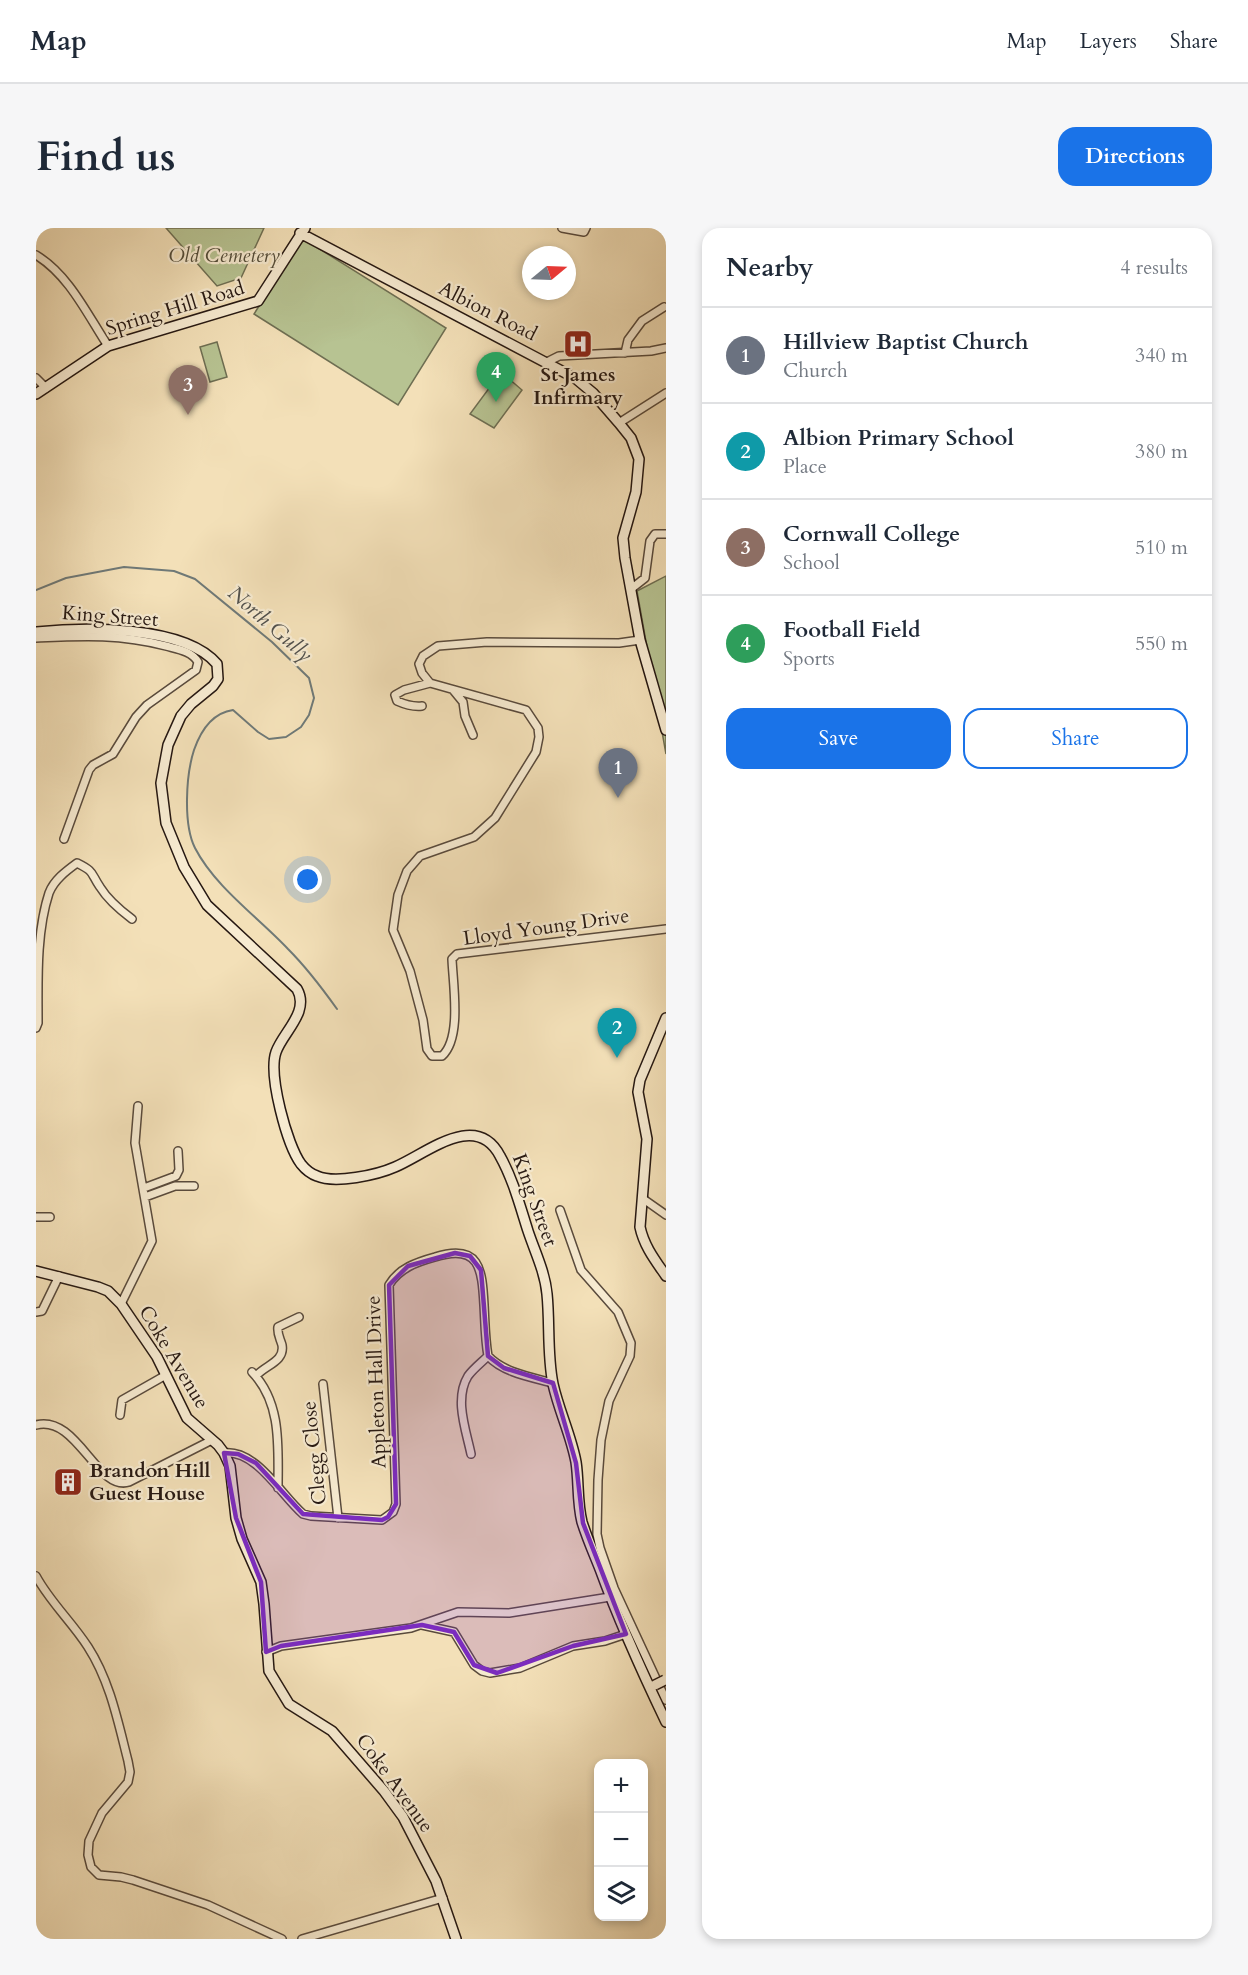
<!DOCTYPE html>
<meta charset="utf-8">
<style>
body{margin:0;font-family:Cardo,serif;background:#f6f6f7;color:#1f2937}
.controls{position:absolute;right:18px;bottom:18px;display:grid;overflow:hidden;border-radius:12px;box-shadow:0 3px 9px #0003}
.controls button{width:54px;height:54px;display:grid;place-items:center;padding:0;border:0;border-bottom:2px solid #e0e1e3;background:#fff;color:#1f2937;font:30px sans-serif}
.compass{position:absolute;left:486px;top:18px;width:54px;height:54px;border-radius:50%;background:#fff;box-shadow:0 3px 9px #0003;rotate:71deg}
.you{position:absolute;left:272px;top:652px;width:21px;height:21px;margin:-15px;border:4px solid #fff;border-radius:50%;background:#1a73e8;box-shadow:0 0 0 9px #1a73e833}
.badge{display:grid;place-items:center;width:39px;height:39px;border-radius:50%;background:#1a73e8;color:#fff;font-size:20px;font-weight:700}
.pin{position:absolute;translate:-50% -50px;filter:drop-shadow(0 2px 3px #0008)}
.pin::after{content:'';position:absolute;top:32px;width:21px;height:18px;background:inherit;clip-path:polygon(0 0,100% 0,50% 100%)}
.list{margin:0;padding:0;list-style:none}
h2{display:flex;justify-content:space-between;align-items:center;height:78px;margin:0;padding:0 24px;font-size:26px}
h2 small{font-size:20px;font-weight:400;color:#747a83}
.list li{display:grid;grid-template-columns:39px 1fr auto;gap:18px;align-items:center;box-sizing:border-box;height:96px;padding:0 24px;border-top:2px solid #e0e1e3}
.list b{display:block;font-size:22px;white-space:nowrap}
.list p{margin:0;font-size:20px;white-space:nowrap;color:#747a83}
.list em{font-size:20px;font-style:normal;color:#747a83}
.actions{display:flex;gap:12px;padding:18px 24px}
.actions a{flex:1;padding:14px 0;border:2px solid #1a73e8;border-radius:18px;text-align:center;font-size:21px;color:#1a73e8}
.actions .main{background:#1a73e8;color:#fff}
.icon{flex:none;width:33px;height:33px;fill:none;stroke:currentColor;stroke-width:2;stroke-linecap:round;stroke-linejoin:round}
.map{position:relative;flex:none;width:630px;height:1711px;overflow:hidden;border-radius:18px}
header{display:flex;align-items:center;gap:36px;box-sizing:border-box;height:84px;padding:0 30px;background:#fff;border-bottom:2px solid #e0e1e3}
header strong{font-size:28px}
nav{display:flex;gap:33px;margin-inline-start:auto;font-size:21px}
.intro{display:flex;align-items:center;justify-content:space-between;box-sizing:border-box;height:144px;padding:0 36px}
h1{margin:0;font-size:42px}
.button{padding:15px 27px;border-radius:18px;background:#1a73e8;color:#fff;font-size:21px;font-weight:700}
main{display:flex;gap:36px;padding:0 36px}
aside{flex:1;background:#fff;border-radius:18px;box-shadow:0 3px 9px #0003}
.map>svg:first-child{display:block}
.green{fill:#b7c392;stroke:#6e6e52;stroke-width:1.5}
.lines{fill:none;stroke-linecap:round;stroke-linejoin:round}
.stream{stroke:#6f7977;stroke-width:2}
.street-casing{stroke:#594a3c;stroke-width:10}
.secondary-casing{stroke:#261812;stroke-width:12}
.street{stroke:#f7ebd1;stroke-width:7}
.secondary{stroke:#f7ebd1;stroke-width:9}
.secondary-bridge-casing{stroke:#261812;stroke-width:12;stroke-linecap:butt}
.secondary-bridge{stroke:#f7ebd1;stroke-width:9}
.marked{fill:#7b2cbf;fill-opacity:0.2;stroke:#7b2cbf;stroke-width:4.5;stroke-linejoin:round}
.labels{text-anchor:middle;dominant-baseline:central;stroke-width:4.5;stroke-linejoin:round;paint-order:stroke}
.park-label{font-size:20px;font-style:italic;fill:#524b38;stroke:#f7ebd1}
.street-label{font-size:20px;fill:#261812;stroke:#f7ebd1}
.poi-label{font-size:20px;font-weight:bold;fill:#261812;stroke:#f7ebd1}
.water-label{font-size:21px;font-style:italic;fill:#51514d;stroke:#f7ebd1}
</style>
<header>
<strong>Map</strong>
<nav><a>Map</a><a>Layers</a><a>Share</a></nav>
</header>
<div class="intro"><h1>Find us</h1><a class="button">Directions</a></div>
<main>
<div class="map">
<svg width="630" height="1711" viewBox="0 0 630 1711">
<rect width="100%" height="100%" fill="#f3e0b8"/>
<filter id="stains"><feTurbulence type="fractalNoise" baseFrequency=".00333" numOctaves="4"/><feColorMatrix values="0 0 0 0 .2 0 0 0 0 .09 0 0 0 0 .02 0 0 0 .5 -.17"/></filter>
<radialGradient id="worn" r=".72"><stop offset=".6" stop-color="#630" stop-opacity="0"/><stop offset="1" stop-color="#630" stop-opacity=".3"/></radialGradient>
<!-- green -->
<path class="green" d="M130,0H228L205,50L181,58Z
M266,10L410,100L362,177L218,86Z
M181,114L191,149L174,154L164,119Z
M465,144L486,162L458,200L434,186Z
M630,348V526L601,363Z"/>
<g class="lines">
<!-- stream -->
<path class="stream" d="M0,362L30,350L88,339L138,343L159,351L236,414L273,450L278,470L273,487L265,499L250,509L233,511L222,504L197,482C176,485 165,502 158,522C150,547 147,596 159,620C179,659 223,690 252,721C270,739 286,760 301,781"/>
<!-- street casing -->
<g class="street-casing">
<path id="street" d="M526,0L548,4L550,0
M0,27C33,47 51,86 72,118
M589,125L592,112L606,93L628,79
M511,134L523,128L615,123L630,120
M0,150L10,160
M583,195L630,165
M595,361L609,350L614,313L619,306H630
M0,410C47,408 83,406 130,418C141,421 156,423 162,434L160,442L111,477L100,489L77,526L57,537L53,542L28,611
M604,412L583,415L451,414L402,418L387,428L383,436L386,445L394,455L490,482L502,500L503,509L500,524L459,590L438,609L384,628L371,643L362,667L357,702L374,743L387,792L391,821L396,828H406C426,810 417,757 416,731L421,726L630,701
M418,463L427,474L429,488L437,507
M386,478C377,479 370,477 361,473L359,467L368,462L394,455
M0,800L2,795C2,753 0,705 13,665C18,652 30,643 41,635C59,644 54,644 64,659C72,672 84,682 96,691
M108,960L140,948L143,942L142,923
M109,969L139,958H158
M606,970L630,987
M524,982L545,1042L582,1084L595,1115L594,1128L573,1173L565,1212L562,1252L561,1306L564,1320L578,1360L630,1472
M0,989H14
M85,1076L116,1013L99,915L102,878
M0,1084L6,1083L23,1048
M216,1144C246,1175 242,1219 242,1260
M220,1148C229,1137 249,1134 246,1117C244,1110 241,1106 242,1099L263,1089
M287,1156L302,1290
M84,1187L86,1172L130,1147
M0,1197C41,1186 61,1264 93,1254L176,1212
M188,1225C220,1221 245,1267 267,1286L275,1288L346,1292L357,1284L360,1276L353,1057C363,1040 381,1034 399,1029C444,1015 446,1041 448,1077C449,1094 449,1111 452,1128C468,1145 495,1149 517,1155
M435,1226C430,1202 418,1171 432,1148C437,1141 446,1134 452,1128
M0,1348C14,1374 36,1394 52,1419C74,1453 82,1494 92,1533L94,1544L92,1554L66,1585L53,1613L52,1627L55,1639L63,1647L85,1649L97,1652L172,1677L246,1711
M386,1397L418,1404L438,1437L446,1443L454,1445L484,1440L537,1418L569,1413L590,1406
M230,1424L245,1418L375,1400L422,1384L473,1385L574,1369
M266,1711L407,1670"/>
</g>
<!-- secondary casing -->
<g class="secondary-casing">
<path id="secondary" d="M264,5L539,150L557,165L583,195L595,210L603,231L600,264L587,310L589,330L604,412L630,502
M0,166L72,118L222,73L269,0
M0,404C48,399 148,397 181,436L182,451L177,458L155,476L145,488L132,517L125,555L130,595L148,639L171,677L261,761C274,784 247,804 240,824C232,847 251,917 265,936C269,941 275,946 281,948C299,956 341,947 359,939C390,926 440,882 464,928C477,951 484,978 492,1003C499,1024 509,1044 511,1066C514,1095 511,1127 517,1156C523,1183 535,1207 540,1234C543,1254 541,1274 546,1294C551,1310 558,1326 564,1341C583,1393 606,1444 630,1494
M630,790L604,852L602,864L611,911L604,999C608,1018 619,1032 630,1048
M0,1043L62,1059L72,1063L85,1076L121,1129L151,1190L182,1217L188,1225L194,1238L200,1290L206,1311L225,1354L228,1376L233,1443L253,1476L296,1503L348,1563L367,1589L400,1653L420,1711"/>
</g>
<!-- street -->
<use href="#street" class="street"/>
<!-- secondary -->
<use href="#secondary" class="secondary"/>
<!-- secondary-bridge casing -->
<g class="secondary-bridge-casing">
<path id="secondary-bridge" d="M619,1457L629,1452"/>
</g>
<!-- secondary-bridge -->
<use href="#secondary-bridge" class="secondary-bridge"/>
</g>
<!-- marked area -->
<path class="marked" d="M419,1025L434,1028L445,1042L452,1128L468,1140L517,1155L540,1235L547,1295L590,1406L537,1418L461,1445L438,1437L418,1404L386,1397L245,1418L230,1424L225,1354L200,1290L188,1225L202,1226L220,1235L267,1286L346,1292L352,1289L360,1276L353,1057L372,1038Z"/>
<!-- icons -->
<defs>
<g id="hospital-square" transform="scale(1.5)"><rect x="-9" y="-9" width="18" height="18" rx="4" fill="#8f2418" stroke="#f7ebd1"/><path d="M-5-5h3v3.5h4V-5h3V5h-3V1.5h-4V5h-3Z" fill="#fff"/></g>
<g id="building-square" transform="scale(1.5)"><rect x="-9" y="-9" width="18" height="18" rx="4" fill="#8f2418" stroke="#f7ebd1"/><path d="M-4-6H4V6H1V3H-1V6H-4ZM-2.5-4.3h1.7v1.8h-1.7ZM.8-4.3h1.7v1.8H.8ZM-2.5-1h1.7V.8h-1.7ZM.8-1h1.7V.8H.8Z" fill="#fff"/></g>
</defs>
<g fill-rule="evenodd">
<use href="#hospital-square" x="542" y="116"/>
<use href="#building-square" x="32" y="1254"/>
</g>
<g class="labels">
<!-- park labels -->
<g class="park-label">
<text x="188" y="27">Old Cemetery</text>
</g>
<!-- street labels -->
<g class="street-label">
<text transform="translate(139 80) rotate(-17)">Spring Hill Road</text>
<text transform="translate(452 83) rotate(27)">Albion Road</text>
<text transform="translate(74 388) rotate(4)">King Street</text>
<text transform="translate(510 699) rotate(-8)">Lloyd Young Drive</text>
<text transform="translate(499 972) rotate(70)">King Street</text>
<text transform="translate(138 1129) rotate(59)">Coke Avenue</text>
<text transform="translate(340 1154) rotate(-92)">Appleton Hall Drive</text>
<text transform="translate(278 1225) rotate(-96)">Clegg Close</text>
<text transform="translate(359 1555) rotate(54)">Coke Avenue</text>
</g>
<!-- poi labels -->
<g class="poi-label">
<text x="542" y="146">St James<tspan x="542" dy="23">Infirmary</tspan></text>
<text x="53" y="1242" text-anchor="start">Brandon Hill<tspan x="53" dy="23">Guest House</tspan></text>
</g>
<!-- water labels -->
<g class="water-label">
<text transform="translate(234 396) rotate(41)">North Gully</text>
</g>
</g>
<rect width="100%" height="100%" filter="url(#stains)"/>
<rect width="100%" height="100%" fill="url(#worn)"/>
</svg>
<div class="controls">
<button>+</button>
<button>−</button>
<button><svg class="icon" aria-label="layers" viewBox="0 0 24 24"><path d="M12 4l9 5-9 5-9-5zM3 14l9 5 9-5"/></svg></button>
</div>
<svg class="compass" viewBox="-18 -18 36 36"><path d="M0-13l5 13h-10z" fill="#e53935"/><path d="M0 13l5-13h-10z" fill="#747a83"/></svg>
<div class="you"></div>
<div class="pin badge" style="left:582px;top:570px;background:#6b7280">1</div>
<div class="pin badge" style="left:581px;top:830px;background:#0f9aa8">2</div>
<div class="pin badge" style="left:152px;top:187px;background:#8d6e63">3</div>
<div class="pin badge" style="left:460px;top:174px;background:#2e9e5b">4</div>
</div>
<aside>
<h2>Nearby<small>4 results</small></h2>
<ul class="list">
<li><span class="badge" style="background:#6b7280">1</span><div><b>Hillview Baptist Church</b><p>Church</p></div><em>340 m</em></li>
<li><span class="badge" style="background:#0f9aa8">2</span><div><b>Albion Primary School</b><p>Place</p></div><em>380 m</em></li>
<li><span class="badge" style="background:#8d6e63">3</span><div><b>Cornwall College</b><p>School</p></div><em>510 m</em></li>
<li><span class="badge" style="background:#2e9e5b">4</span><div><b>Football Field</b><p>Sports</p></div><em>550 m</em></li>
</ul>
<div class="actions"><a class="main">Save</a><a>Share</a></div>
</aside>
</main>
